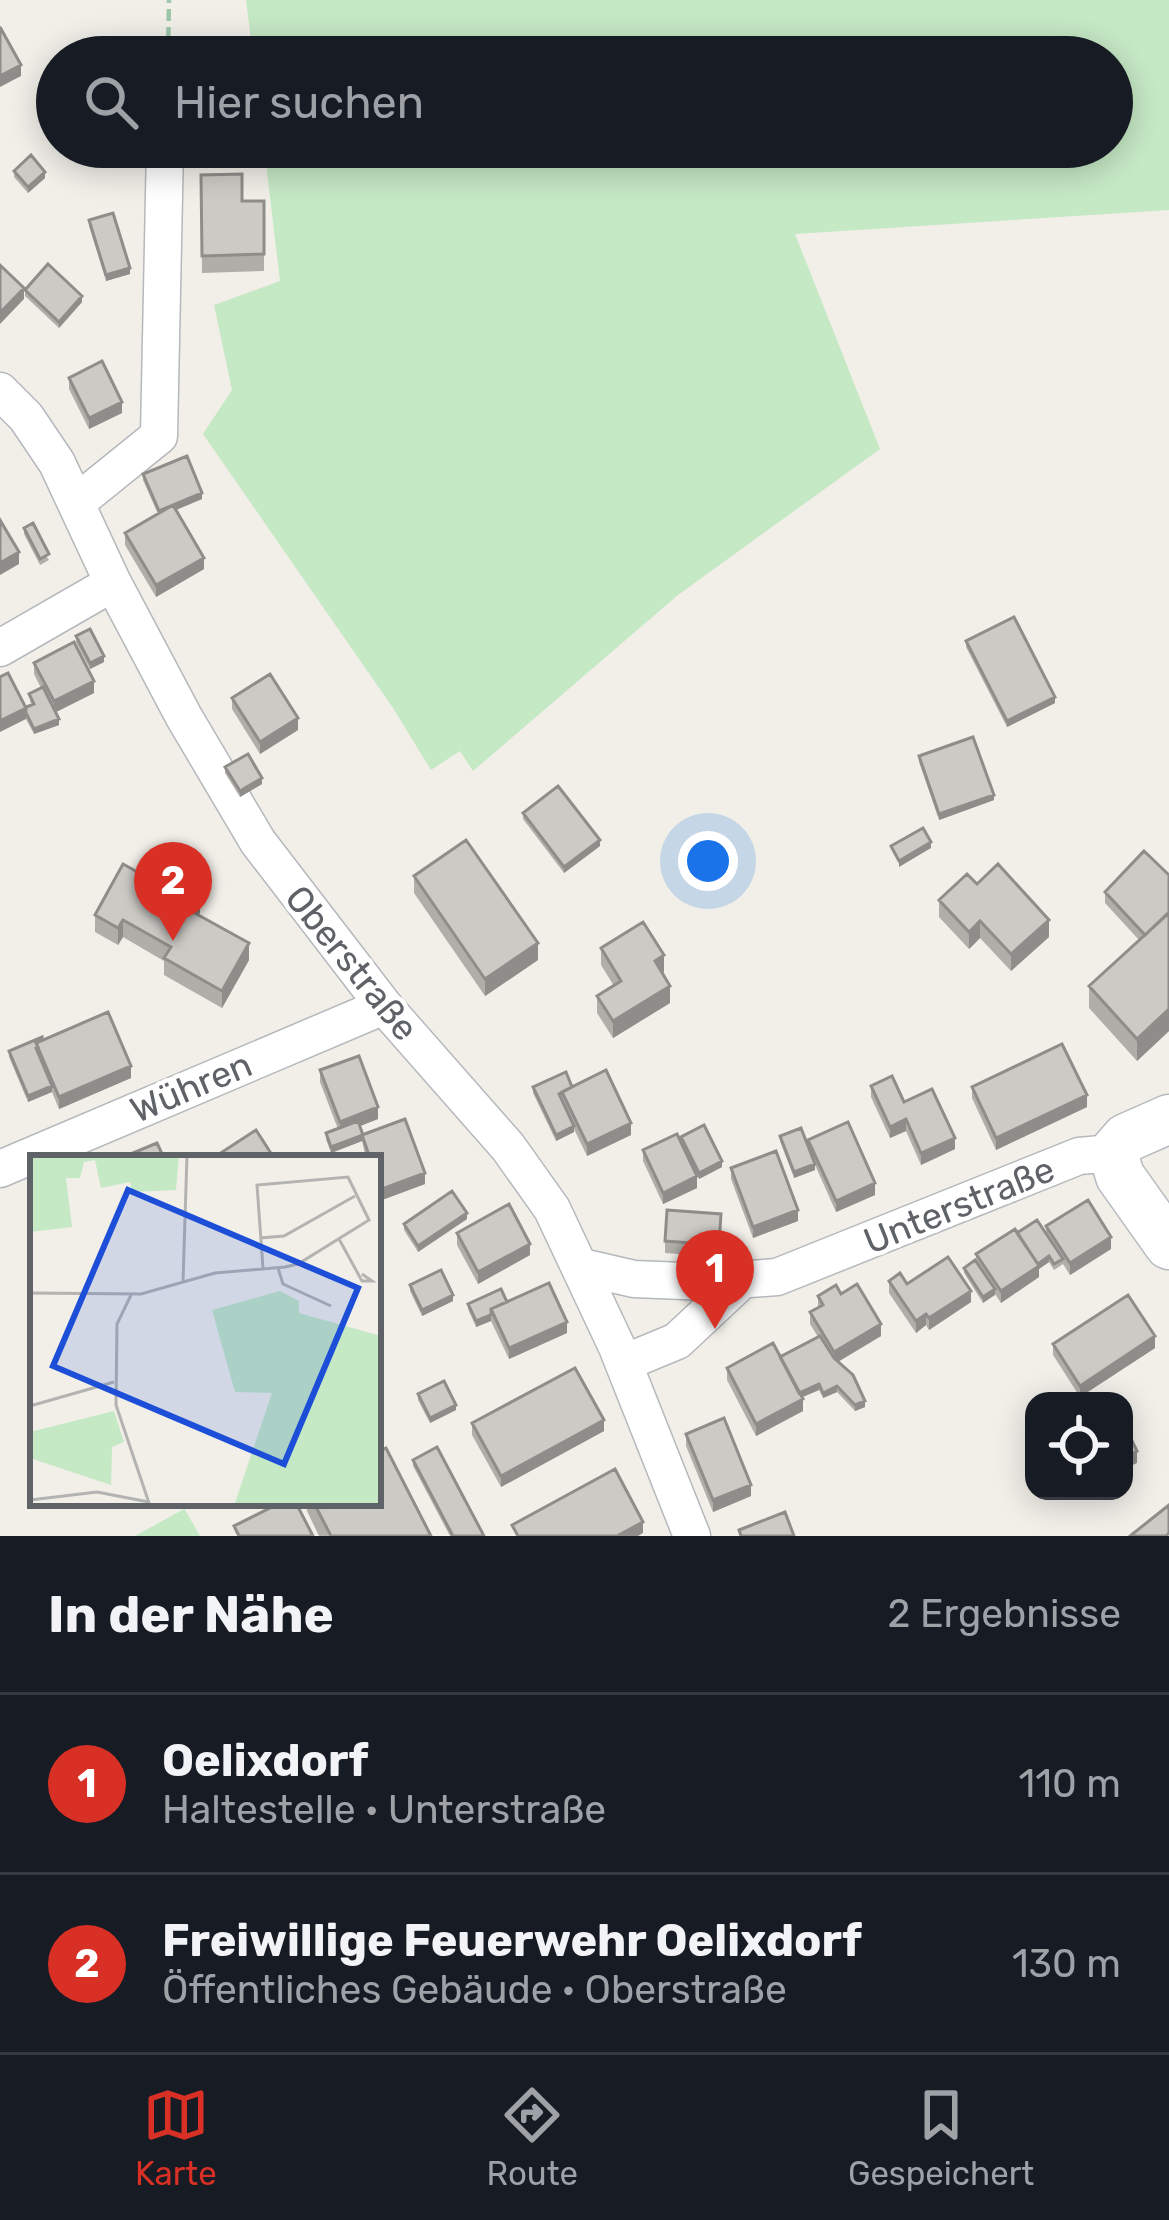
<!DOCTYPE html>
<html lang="de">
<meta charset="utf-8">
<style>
body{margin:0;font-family:Rubik,sans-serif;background:#242831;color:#f1f3f6}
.controls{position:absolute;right:36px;bottom:36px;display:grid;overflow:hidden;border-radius:24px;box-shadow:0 6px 30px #0003}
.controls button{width:108px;height:108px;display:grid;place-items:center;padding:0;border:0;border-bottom:3px solid #363941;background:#171b24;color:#f1f3f6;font:60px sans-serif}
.you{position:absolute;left:708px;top:861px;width:42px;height:42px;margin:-30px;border:9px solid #fff;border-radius:50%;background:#1a73e8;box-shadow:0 0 0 18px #1a73e833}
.badge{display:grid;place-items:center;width:78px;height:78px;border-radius:50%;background:#d93025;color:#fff;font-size:39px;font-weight:700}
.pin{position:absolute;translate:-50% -99px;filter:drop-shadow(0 3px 6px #0008)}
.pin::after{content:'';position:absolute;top:63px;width:42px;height:36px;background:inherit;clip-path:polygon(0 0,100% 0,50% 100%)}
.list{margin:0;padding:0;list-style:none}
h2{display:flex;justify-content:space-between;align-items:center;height:156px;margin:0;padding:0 48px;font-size:51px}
h2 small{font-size:39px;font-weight:400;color:#9ea1a6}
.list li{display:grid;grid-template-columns:78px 1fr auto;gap:36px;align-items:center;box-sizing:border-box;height:180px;padding:0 48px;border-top:3px solid #363941}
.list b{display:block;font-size:45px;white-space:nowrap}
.list p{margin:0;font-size:39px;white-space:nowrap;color:#9ea1a6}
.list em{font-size:39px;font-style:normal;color:#9ea1a6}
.icon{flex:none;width:66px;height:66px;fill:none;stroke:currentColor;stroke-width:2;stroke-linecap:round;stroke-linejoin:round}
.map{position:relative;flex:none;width:1169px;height:1536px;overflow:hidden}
.search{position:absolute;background:#171b24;box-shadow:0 6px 30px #0003;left:36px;right:36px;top:36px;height:132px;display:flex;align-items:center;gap:30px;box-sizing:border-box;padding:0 42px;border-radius:66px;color:#9ea1a6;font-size:45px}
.sheet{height:516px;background:#171b24}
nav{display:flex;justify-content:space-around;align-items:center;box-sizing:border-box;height:168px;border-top:3px solid #363941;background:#171b24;font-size:33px;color:#9ea1a6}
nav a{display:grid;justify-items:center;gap:6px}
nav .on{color:#d93025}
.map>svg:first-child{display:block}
.green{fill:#c5e8c5}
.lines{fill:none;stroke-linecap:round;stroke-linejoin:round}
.street-casing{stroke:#b5b8bc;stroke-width:39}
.secondary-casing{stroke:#b6babf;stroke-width:51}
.path{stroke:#9cc7a9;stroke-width:4.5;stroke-dasharray:12 6;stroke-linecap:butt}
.street{stroke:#fff;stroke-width:36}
.secondary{stroke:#fff;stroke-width:48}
.wall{fill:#afaea9}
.shaded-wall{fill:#8f8d8a}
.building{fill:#cccac5;stroke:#8f8d8a;stroke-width:3}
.labels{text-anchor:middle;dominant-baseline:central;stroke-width:9;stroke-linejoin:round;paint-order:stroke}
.street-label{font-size:36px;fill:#5f6368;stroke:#fff}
.inset-road{fill:none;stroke:#b3b3b1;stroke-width:3}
.view{fill:#1d4ed8;fill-opacity:0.15;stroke:#1d4ed8;stroke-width:6}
.inset-edge{fill:none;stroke:#5f6368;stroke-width:6}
</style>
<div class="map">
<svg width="1169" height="1536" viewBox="0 0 1169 1536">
<rect width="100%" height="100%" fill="#f1efe8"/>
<!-- green -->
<path class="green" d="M246,0H1169V210L795,234L880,449L678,595L473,771L460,751L431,770L393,708L203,434L232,390L214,305L280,281L264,147H1112V57H253Z
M184,1508L200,1536H135L184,1509Z"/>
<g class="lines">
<!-- street casing -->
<g class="street-casing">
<path id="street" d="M0,391L26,417L57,463L113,583L184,717L258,842L384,1006L508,1147L552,1209L617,1347L692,1536
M76,503L159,436L165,147
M0,648L113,583
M0,1169L384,1006
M582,1267L634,1279L709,1282L777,1277L1079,1156L1113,1153
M624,1363L677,1341L741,1281"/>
</g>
<!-- secondary casing -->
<g class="secondary-casing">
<path id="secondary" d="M1169,1119L1126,1138L1113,1153L1120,1176L1169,1245"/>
</g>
<!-- path -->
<path class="path" d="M168,57L169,0"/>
<!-- street -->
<use href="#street" class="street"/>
<!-- secondary -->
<use href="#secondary" class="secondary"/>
</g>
<!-- wall -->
<path class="wall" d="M14,171L45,178L28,193L14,177Z
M201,175L242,201H264V271L202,273Z
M89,220L130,274L106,281L89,226Z
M25,290L82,302L59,328L25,296Z
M69,378L122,413L89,429L69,389Z
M143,474L202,499L176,510L204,569L156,597L125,545V533L158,514L143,480Z
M24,528L49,560L40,565L24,534Z
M76,636L104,662L90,669L76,642Z
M966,641L1055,703L1007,727L966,647Z
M34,663L94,693L56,712L59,725L34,734L26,719V707L31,705L29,694L41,688L34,674Z
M232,698L298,730L260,754L232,709Z
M919,756L994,800L939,820L919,762Z
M225,767L262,784L240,797L225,773Z
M523,813L600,846L564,873L523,819Z
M1169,875V1031L1137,1061L1089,1008V986L1139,940L1105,903V892Z
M414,876L538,960L485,996L414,893Z
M977,884L1049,937L1011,971L980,938L969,949L939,917V900Z
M200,913L198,915L249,960L222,1008L164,975V961L123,937L118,945L95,932V915Z
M601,948L664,972L662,973L670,1003L613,1038L597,1013V996L614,986L601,965Z
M42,1040L131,1078L59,1109L52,1092L28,1102L9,1057V1051Z
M320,1070L378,1119L359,1126L363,1134L425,1184L382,1200L378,1190V1158H366L362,1141L331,1153L326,1139V1133L338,1129L320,1082Z
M871,1086L904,1102L955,1149L921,1165L906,1131L890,1138L871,1097Z
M533,1087H572L631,1135L587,1156L574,1129V1132L556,1141L533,1093Z
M972,1087L1087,1107L996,1150L972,1098Z
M780,1136L808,1147V1140L875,1195L836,1212L815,1165V1170L794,1178L780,1141Z
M681,1137L722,1167L699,1179L693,1167L697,1188L663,1204L643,1161V1150L681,1142Z
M731,1168L798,1221L753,1238L731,1179Z
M721,1214L719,1257L665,1253V1241Z
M467,1219L418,1252L404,1230V1224Z
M1046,1226L1111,1249L1070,1275L1063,1264L1054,1270L1049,1262L1039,1269V1277L1001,1303L995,1294L983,1303L964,1273V1268L976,1261V1254L1017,1233L1046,1234Z
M457,1233L530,1255L478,1284L457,1245Z
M889,1281L907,1284L971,1302L929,1330L926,1325L916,1333L889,1293Z
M410,1285L453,1301L422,1316L410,1291Z
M841,1294L881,1336L838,1362L865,1407L855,1411L837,1392L823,1398L819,1390L802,1397L803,1411L756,1436L727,1380V1368L780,1357L818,1337L810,1324V1312L818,1308V1296Z
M507,1302L567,1333L509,1359L491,1321L476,1327L468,1309V1304Z
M1053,1344L1155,1348L1080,1397L1053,1355Z
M418,1394L456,1410L430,1423L418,1400Z
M472,1423L604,1431L501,1487L472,1435Z
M686,1434L751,1496L713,1512L686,1446Z
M413,1460L484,1536H450L413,1466Z
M307,1503H378L431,1536H319L307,1511Z"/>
<!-- shaded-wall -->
<path class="shaded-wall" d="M21,65V76L0,87V76Z
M45,172V178L28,193V187Z
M130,268V274L106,281V275Z
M24,288V299L0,324V313Z
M82,296V302L59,328V322Z
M122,402V413L89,429V418Z
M202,493V499L159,517V511Z
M19,552V564L0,575V563Z
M204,558V569L156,597V585Z
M104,656V662L90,669V663Z
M94,681V693L54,713V701Z
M1055,697V703L1007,727V721Z
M26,708V719L0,732V721Z
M298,718V730L260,754V742Z
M59,719V725L34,734V729Z
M262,778V784L240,797V791Z
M994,795V800L939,820V814Z
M600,840V846L564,873V867Z
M931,842V848L899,867V861Z
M200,896V913L191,928V911Z
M123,920V937L118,945V928Z
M1049,920V937L1011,971V954Z
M980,921V938L969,949V932Z
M249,943V960L222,1008V991Z
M538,943V960L485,996V979Z
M664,955V972L655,978V961Z
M670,986V1003L613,1038V1021Z
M1169,1009V1031L1137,1061V1039Z
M131,1066V1078L59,1109V1097Z
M52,1086V1092L28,1102V1096Z
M1087,1095V1107L996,1150V1138Z
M378,1107V1119L340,1134V1122Z
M906,1119V1131L890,1138V1127Z
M631,1123V1135L587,1156V1144Z
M574,1126V1132L556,1141V1135Z
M362,1135V1141L331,1153V1147Z
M955,1138V1149L921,1165V1153Z
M722,1161V1167L699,1179V1173Z
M815,1164V1170L794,1178V1172Z
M425,1173V1184L382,1200V1189Z
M697,1176V1188L663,1204V1193Z
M875,1183V1195L836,1212V1201Z
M798,1210V1221L753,1238V1227Z
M467,1213V1219L418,1252V1246Z
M1111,1237V1249L1070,1275V1263Z
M530,1244V1255L478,1284V1272Z
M1049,1256V1262L1039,1269V1277L1001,1303V1291Z
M995,1289V1295L983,1303V1297Z
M971,1291V1302L929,1330V1318Z
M453,1295V1301L422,1316V1310Z
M926,1314V1325L916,1333V1321Z
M491,1315V1321L476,1327V1321Z
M567,1322V1333L509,1359V1348Z
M881,1324V1336L834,1364V1352Z
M1155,1336V1348L1080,1397V1386Z
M819,1384V1390L798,1399V1393Z
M837,1386V1392L823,1398V1393Z
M803,1399V1411L756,1436V1424Z
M865,1401V1407L855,1411V1405Z
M456,1405V1410L430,1423V1418Z
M604,1420V1431L501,1487V1476Z
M1137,1451V1463L1124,1469V1458Z
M751,1485V1496L713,1512V1500Z
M643,1522V1533L638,1536H617Z"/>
<!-- building -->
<path class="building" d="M0,27L21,65L0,76Z
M31,155L45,172L28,187L14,171Z
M242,174V201H264V254L202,256L201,175Z
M113,213L130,268L106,275L89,220Z
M48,264L82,296L59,322L25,290Z
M0,265L24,288L0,313Z
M102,361L122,402L89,418L69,378Z
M187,456L202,493L159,511L143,474Z
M173,505L204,558L156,585L125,533Z
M0,520L19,552L0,563Z
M33,523L49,554L40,559L24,528Z
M1014,617L1055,697L1007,721L966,641Z
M90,629L104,656L90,663L76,636Z
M74,642L94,681L54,701L34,663Z
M8,673L26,708L0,721V677Z
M270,674L298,718L260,742L232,698Z
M43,687L59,719L34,729L26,713V708H24L34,704L29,694Z
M973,737L994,795L939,814L919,756Z
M248,754L262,778L240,791L225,767Z
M558,786L600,840L564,867L523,813Z
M923,828L931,842L899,861L891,846Z
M466,840L538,943L485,979L414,876Z
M1144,851L1169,875V912L1145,935L1105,892Z
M123,864L141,874L146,866L200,896L191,911L249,943L222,991L164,958L171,947L123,920L118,928L95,915Z
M998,864L1049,920L1011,954L980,921L969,932L939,900L967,874L977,884Z
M1169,913V1009L1137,1039L1089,986Z
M643,922L664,955L655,961L670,986L613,1021L597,996L621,981L601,948Z
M108,1012L131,1066L59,1097L36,1043Z
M42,1037V1040L36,1043L38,1047L36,1048L52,1086L28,1096L9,1051Z
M1062,1044L1087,1095L996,1138L972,1087Z
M359,1056L378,1107L340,1122L320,1070Z
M606,1070L631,1123L587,1144L562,1092Z
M566,1072L572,1087L559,1094L574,1126L556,1135L533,1087Z
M892,1076L904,1102L932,1089L955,1138L921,1153L906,1119L890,1127L871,1086Z
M405,1119L425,1173L382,1189L378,1179V1158H370L362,1135Z
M358,1121L363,1135L331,1147L326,1133Z
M848,1122L875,1183L836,1201L808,1140Z
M704,1125L722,1161L699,1173L681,1137Z
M801,1128L815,1164L794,1172L780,1136Z
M256,1130L274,1158H213Z
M677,1134L697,1176L663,1193L643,1150Z
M157,1143L164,1158H121Z
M776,1151L798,1210L753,1227L731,1168Z
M452,1191L467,1213L418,1246L404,1224Z
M1088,1200L1111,1237L1070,1263L1046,1226Z
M509,1204L530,1244L478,1272L457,1233Z
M667,1210L721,1214L719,1245L665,1241Z
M1037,1220L1063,1259L1054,1264L1049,1256L1038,1264L1017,1233Z
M1015,1229L1039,1266L1001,1291L976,1254Z
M948,1257L971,1291L929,1318L926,1314L916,1321L889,1281L900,1273L907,1284Z
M975,1260L995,1289L983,1297L964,1268Z
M441,1270L453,1295L422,1310L410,1285Z
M549,1283L567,1322L509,1348L491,1309Z
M857,1284L881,1324L834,1352L810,1312L823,1305L818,1296L836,1285L841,1294Z
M501,1289L507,1302L491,1309V1315L476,1321L468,1304Z
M1128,1295L1155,1336L1080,1386L1053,1344Z
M820,1336L834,1358L853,1375L865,1401L855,1405L837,1386L823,1393L819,1384L799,1393L780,1357Z
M773,1343L803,1399L756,1424L727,1368Z
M575,1368L604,1420L501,1476L472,1423Z
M444,1381L456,1405L430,1418L418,1394Z
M724,1418L751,1485L713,1500L686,1434Z
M1124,1424L1137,1451L1124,1458Z
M437,1447L484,1536H453L413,1460Z
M386,1448L431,1536H331L314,1503H378V1452Z
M615,1469L643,1522L617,1536H518L512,1525Z
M280,1503H296L313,1536H239L234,1526Z
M1169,1505V1533L1166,1536H1130Z
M785,1512L794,1536H741L739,1530Z"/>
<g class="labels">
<!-- street labels -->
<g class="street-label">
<text transform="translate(352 963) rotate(51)">Oberstraße</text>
<text transform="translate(191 1087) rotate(-23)">Wühren</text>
<text transform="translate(959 1205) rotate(-22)">Unterstraße</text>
</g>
</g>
<!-- overview -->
<g transform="translate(30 1155)">
<rect width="351" height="351" fill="#f1efe8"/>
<path d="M0,0H149L146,35L102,37L100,27L71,33L65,5L54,7L50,23H36L42,72L0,77ZM250,136L269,146V158L351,181V351H204L242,238L205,237L182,155ZM84,256L94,287L82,292L81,330L0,303V277Z" fill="#c5e8c5"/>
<path class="inset-road" d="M230,83L254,81L325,41M309,84L332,126H342L332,119M248,113L253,129L301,151M153,127L157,0M0,138L111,139L185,118L255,112L268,109L339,65L318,22L227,30L233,113M101,140L87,169L86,250L120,351M0,251L84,227M0,345L67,337L119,347"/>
<path class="view" d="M98,35L328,133L254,309L23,211Z"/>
<rect width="351" height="351" class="inset-edge"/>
</g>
</svg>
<div class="controls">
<button><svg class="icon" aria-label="locate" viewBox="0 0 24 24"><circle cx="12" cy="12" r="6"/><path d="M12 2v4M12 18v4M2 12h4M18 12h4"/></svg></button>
</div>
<div class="you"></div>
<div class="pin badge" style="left:715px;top:1329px">1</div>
<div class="pin badge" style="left:173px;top:941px">2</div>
<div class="search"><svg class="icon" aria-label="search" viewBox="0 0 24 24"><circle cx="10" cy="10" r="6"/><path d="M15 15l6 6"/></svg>Hier suchen</div>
</div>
<section class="sheet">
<h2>In der Nähe<small>2 Ergebnisse</small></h2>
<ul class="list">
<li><span class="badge">1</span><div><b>Oelixdorf</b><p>Haltestelle · Unterstraße</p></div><em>110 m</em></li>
<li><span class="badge">2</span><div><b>Freiwillige Feuerwehr Oelixdorf</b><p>Öffentliches Gebäude · Oberstraße</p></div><em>130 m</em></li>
</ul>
</section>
<nav>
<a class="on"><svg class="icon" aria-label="map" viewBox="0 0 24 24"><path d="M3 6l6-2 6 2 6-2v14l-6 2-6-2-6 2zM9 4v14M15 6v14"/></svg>Karte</a>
<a><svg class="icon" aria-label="directions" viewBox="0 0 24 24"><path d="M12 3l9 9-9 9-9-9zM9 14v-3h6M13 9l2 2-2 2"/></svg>Route</a>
<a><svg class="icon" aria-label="saved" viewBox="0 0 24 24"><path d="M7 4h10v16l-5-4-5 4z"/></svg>Gespeichert</a>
</nav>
